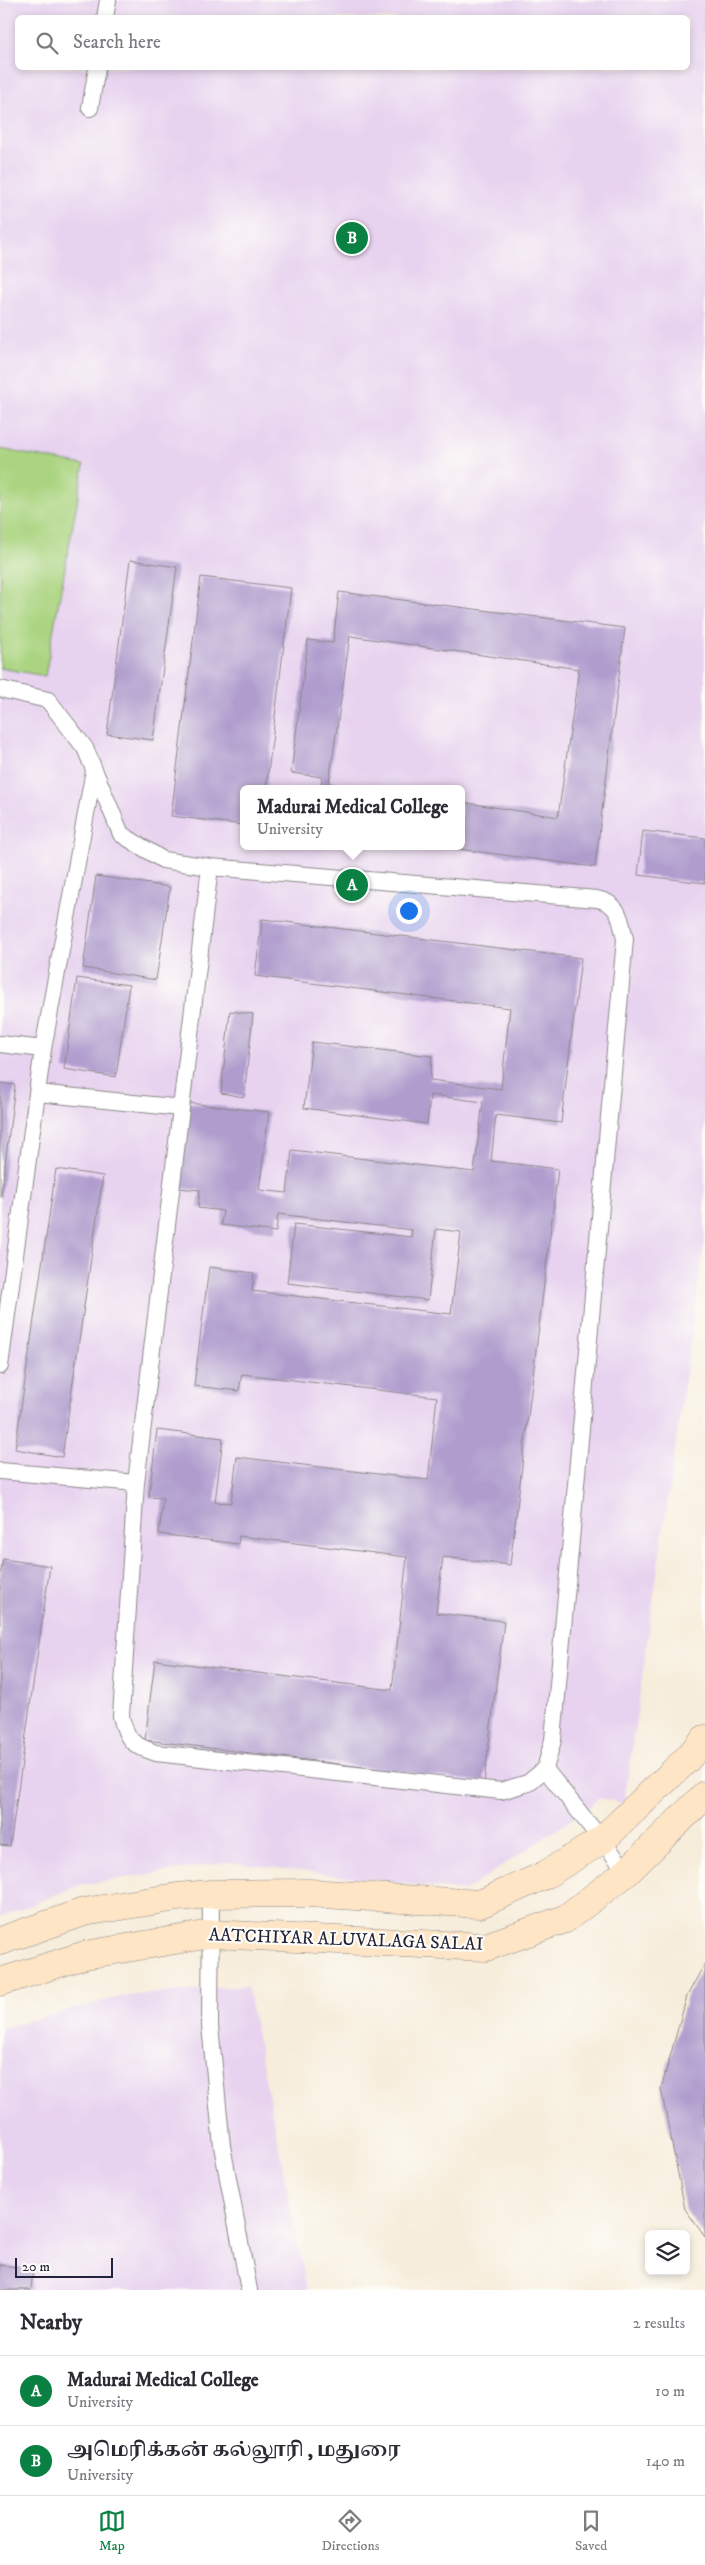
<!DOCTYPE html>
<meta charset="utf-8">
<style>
body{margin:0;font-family:"IM FELL DW Pica","Noto Serif Tamil",serif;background:#f7f7f7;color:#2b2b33}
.controls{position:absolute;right:15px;bottom:15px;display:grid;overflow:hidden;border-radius:8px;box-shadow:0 2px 8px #0003}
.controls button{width:45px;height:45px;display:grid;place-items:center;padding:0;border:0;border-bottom:1px solid #e1e1e2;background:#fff;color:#2b2b33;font:25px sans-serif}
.scale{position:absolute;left:15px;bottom:12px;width:98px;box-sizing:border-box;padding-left:5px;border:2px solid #22223b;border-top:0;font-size:14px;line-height:18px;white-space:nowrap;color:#22223b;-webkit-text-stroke:4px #fdfcf7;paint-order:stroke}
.you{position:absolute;left:408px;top:910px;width:18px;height:18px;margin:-12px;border:4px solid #fff;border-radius:50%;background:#1a73e8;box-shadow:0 0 0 8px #1a73e833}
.badge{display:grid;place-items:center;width:32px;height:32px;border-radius:50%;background:#0b8043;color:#fff;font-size:16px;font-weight:700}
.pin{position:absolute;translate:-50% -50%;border:2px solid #fff;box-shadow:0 1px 5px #0006}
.popup{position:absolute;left:240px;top:785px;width:225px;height:65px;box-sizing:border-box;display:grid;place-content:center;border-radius:8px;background:#fff;filter:drop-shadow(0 1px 4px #0005);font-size:16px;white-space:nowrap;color:#7c7c81}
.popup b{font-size:19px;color:#2b2b33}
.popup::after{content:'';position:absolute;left:50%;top:100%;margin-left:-10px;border:10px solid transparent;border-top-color:#fff}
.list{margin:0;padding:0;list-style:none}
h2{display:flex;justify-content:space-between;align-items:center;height:65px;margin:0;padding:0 20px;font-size:21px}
h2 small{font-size:16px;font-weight:400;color:#7c7c81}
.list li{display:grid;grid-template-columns:32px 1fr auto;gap:15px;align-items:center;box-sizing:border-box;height:70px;padding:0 20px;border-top:1px solid #e1e1e2}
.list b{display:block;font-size:19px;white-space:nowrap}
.list p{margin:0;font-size:16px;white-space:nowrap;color:#7c7c81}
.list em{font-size:16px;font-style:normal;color:#7c7c81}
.icon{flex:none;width:28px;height:28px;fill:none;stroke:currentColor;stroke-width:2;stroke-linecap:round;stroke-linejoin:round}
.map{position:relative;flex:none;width:705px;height:2290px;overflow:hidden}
.search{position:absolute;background:#fff;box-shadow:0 2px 8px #0003;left:15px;right:15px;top:15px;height:55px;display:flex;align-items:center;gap:12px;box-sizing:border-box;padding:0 18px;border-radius:8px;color:#7c7c81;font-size:19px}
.sheet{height:205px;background:#fff}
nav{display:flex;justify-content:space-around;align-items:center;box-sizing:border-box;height:70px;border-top:1px solid #e1e1e2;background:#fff;font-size:14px;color:#7c7c81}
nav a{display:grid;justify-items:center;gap:2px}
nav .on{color:#0b8043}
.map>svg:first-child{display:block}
.built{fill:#e7d2ef;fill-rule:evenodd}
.green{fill:#aad480;stroke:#667b5e}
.building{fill:#b09dce}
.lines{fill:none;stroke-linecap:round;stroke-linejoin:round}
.lane-casing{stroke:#8c888b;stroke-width:18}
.secondary-casing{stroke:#8c888b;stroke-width:29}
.lane{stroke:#fff;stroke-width:16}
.secondary{stroke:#fee5c5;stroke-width:28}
.labels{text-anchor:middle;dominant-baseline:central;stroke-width:4.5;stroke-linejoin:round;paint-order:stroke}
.street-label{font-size:18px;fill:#22223b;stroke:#fdfcf7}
</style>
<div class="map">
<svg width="705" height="2290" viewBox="0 0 705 2290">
<rect width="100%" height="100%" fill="#fdfcf7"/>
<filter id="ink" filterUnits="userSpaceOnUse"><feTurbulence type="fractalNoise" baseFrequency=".02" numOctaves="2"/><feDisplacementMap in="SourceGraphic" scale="10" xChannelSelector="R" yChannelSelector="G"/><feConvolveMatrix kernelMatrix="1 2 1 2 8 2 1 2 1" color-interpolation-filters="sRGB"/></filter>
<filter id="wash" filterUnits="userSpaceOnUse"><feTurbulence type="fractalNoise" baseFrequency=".0096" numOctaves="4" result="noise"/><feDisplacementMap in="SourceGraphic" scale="20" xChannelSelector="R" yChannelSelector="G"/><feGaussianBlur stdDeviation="1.12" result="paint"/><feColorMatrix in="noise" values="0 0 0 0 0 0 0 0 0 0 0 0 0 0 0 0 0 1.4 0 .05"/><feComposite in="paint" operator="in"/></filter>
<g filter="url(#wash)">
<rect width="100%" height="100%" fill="#f7eddb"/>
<!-- built -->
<path class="built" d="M0,0H705V1239L624,1803L598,1798L587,1809L465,1891L228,1862L79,1885L0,1918ZM18,18H688V68H18ZM243,789H461V846H243Z
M247,1986L307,2290H0V2028L124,1996Z"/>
<!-- green -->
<path class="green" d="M0,449L84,465L45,676L0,668Z"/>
<g id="blocks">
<!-- building -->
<path class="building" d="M130,560L177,567L153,740L107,734Z
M201,577L291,588L266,789H243V825L171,816Z
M339,592L625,628L595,867L442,847L461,846V802L558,817L579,669L350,636L329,783L360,789H320L322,777L291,773L308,640L333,643Z
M643,831L705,838V883L638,875Z
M96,876L170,887L156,980L83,968Z
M262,919L581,958L561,1123L496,1115L491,1161L558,1169L510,1565L443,1557L436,1613L504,1621L484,1782L145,1740L155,1660L392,1690L407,1557L239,1536L238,1544L159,1534L163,1498L149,1497L157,1430L223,1438L215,1502L231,1503L237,1457L428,1480L437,1397L242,1374L239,1391L194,1386L209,1267L254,1273L252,1291L451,1314L461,1232L436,1229L428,1300L287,1283L294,1224L411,1237L412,1230L278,1214L276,1232L221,1225L223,1211L198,1208L200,1190L178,1188L188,1103L269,1112L259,1190L287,1193L292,1150L474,1172L483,1102L430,1095L427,1124L304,1108L312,1042L432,1056L430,1080L501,1089L510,1008L255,976Z
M77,978L129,985L116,1077L64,1069Z
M230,1011L253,1014L244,1097L221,1093Z
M0,1083L15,1085L1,1197H0Z
M56,1169L103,1176L62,1457L15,1449Z
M3,1559L50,1566L10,1846L0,1845V1577Z
M705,1963V2237L685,2209L661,2089L687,1996Z
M0,2265L33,2269L31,2290H0Z"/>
</g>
</g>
<g filter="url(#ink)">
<use href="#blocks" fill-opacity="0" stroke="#8c888b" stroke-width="1"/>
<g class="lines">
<!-- lane casing -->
<g class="lane-casing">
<path id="lane" d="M105,18L108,0
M90,108L97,68
M0,689L48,700L85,748L121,834L163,860L210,867L597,899C620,904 620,918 625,939L553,1740L545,1769L627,1872
M210,867L136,1483L121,1716C127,1742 133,1745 156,1753L501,1791L528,1783L545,1769
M0,1044L43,1049
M38,1093L181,1108
M0,1366L43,1049L94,770
M0,1471L136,1483
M211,1894L210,2026L222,2146L249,2290"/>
</g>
<!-- secondary casing -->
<g class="secondary-casing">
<path id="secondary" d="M0,1941L84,1912L177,1897L211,1894L309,1893L480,1904L545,1875L602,1840L686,1760L705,1739
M0,1982L85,1955L211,1934L486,1947L565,1919L627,1872L705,1795"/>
</g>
<!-- lane -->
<use href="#lane" class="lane"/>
<!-- secondary -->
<use href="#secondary" class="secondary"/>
</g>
</g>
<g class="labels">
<!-- street labels -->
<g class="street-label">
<text transform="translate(346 1940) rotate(2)">AATCHIYAR ALUVALAGA SALAI</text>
</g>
</g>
</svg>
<div class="controls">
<button><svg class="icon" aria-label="layers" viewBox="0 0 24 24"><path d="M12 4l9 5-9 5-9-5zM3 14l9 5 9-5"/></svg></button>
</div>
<div class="scale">20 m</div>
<div class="you"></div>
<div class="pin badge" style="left:352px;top:885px">A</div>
<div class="popup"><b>Madurai Medical College</b>University</div>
<div class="pin badge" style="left:352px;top:238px">B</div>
<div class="search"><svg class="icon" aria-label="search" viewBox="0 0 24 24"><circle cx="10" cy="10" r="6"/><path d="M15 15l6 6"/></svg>Search here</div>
</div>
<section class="sheet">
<h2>Nearby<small>2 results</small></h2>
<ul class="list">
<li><span class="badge">A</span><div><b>Madurai Medical College</b><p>University</p></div><em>10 m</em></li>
<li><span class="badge">B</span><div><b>அமெரிக்கன் கல்லூரி , மதுரை</b><p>University</p></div><em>140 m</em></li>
</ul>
</section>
<nav>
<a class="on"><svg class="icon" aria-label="map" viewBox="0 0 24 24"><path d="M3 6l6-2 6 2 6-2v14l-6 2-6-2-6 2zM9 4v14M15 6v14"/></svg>Map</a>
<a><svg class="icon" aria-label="directions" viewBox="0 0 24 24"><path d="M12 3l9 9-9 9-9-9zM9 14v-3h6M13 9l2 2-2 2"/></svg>Directions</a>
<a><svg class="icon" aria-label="saved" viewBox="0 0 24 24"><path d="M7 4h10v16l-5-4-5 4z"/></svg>Saved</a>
</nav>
